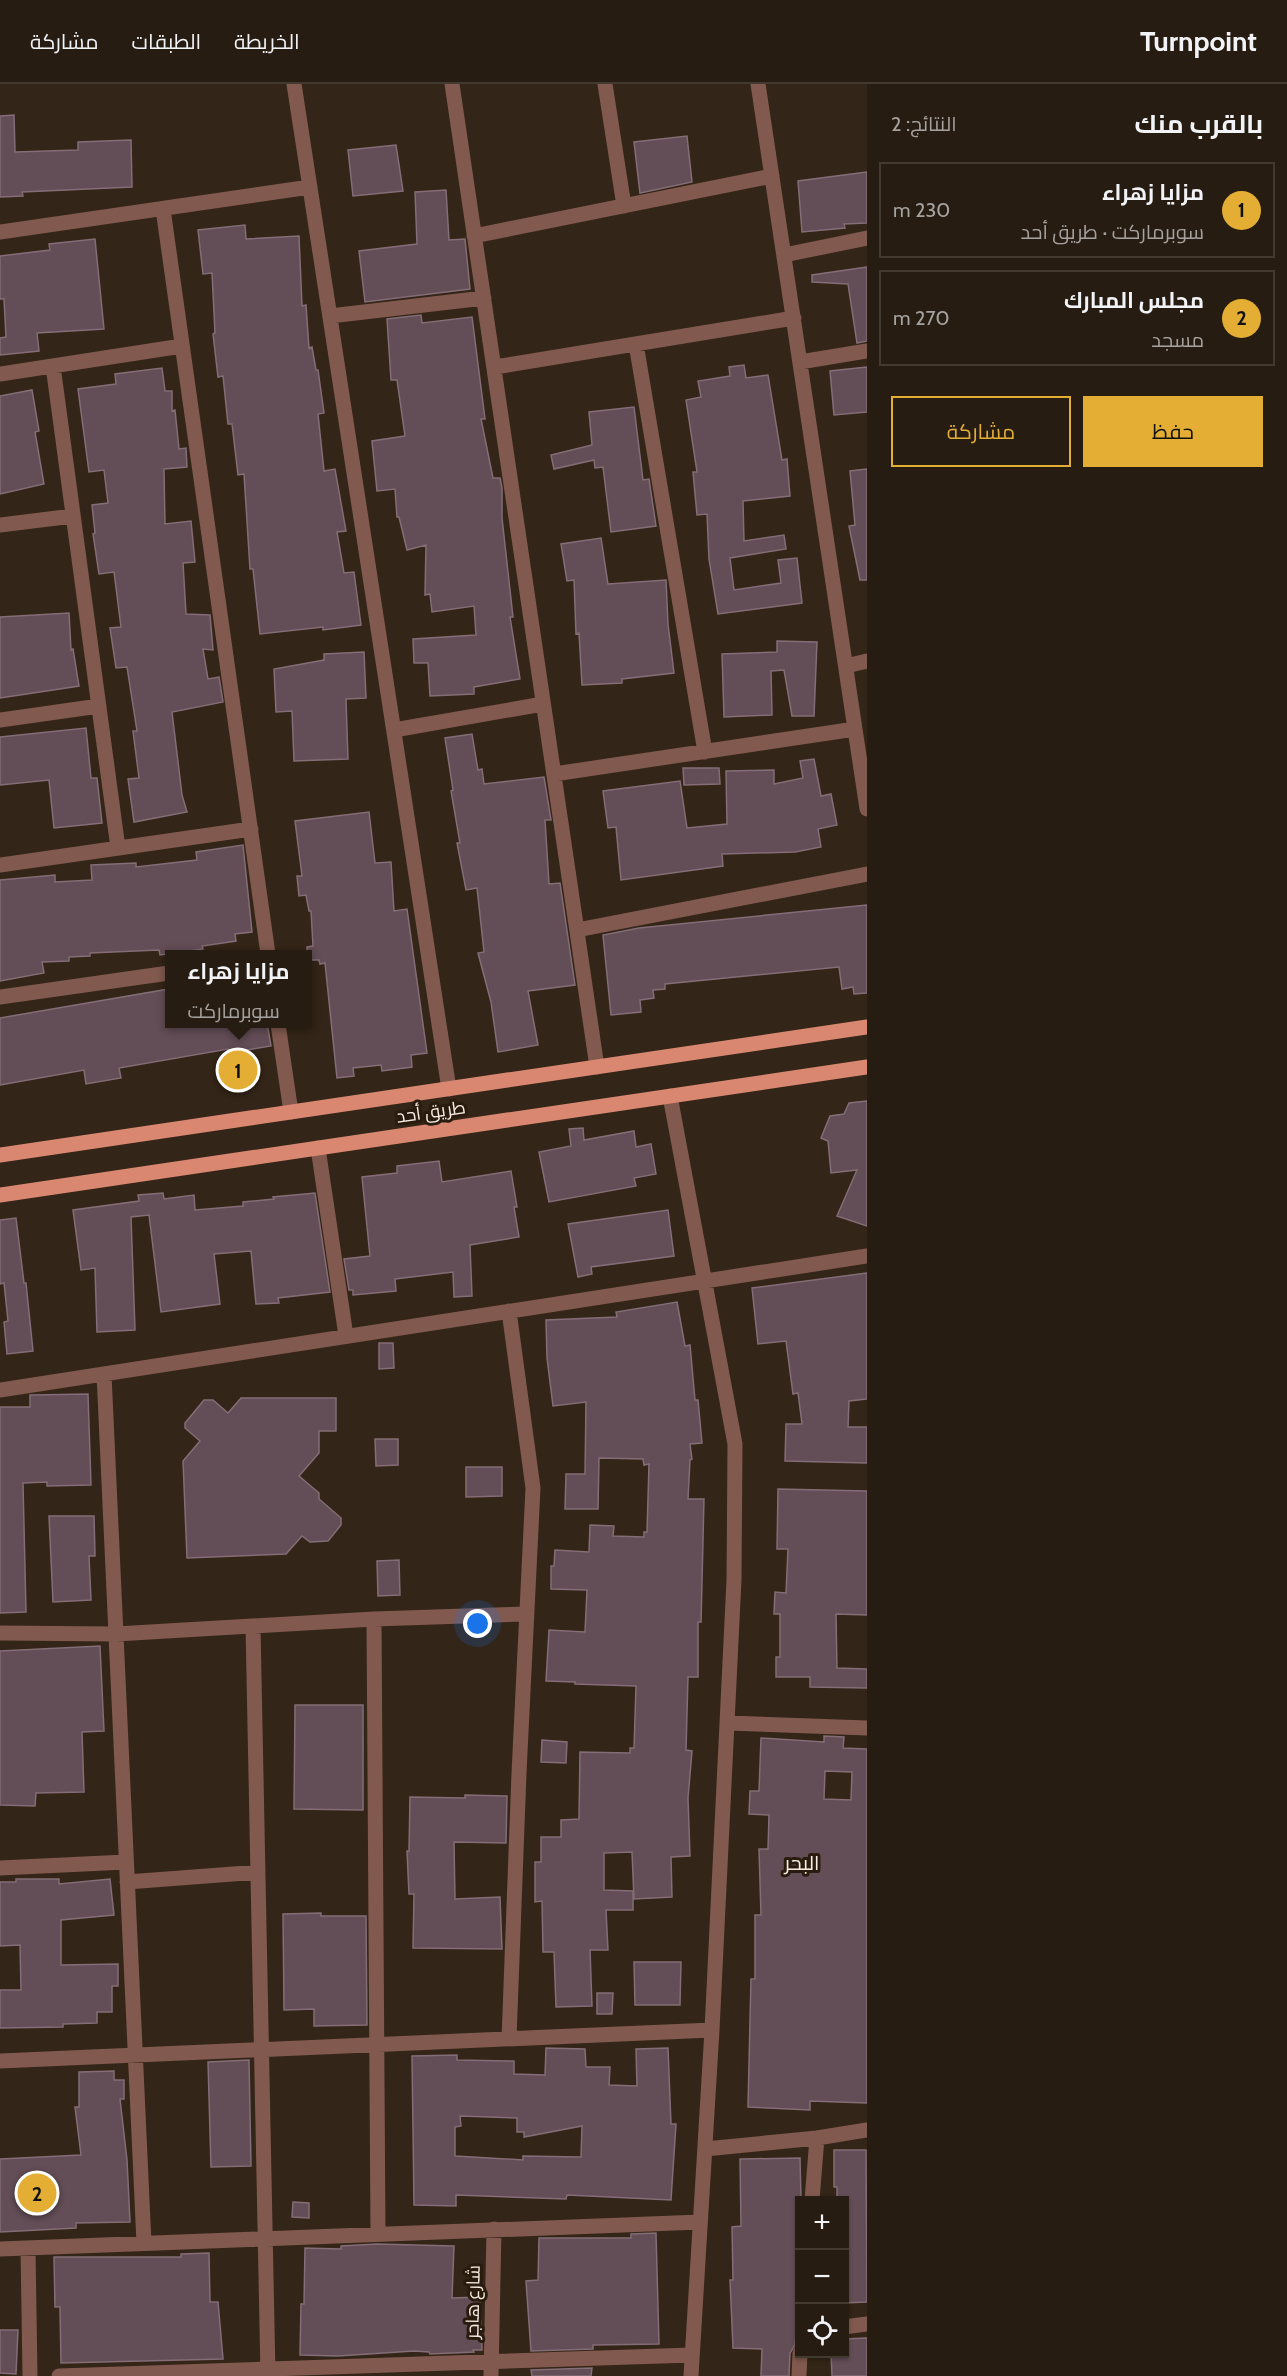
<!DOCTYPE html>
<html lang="ar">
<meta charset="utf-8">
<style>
body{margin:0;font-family:Cabin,Cairo,sans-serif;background:#2e251a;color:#f1f3f6;direction:rtl}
.controls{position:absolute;right:18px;bottom:18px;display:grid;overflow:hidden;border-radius:0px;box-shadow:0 2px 4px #0004}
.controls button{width:54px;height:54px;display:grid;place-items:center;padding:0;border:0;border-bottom:2px solid #423a31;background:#261c11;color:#f1f3f6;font:30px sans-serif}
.you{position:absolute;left:478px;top:1540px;width:21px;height:21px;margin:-15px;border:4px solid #fff;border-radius:50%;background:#1a73e8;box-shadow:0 0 0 9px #1a73e833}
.badge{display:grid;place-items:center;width:39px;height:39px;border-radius:50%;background:#e4ae35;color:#111;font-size:20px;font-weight:700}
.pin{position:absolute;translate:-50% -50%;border:3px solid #fff;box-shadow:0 2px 6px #0006}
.popup{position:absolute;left:165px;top:866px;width:147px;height:78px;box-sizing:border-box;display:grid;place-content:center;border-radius:0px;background:#261c11;filter:drop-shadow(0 2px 4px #0005);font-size:20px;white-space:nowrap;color:#a4a19f}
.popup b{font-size:22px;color:#f1f3f6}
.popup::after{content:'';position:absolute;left:50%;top:100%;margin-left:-12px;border:12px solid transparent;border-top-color:#261c11}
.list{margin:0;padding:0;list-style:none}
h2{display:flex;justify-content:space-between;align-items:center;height:78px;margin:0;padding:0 24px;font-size:26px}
h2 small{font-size:20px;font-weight:400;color:#a4a19f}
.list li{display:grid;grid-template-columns:39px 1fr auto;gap:18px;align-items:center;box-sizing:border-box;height:96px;margin:0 12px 12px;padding:0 12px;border:2px solid #423a31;border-radius:0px}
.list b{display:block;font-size:22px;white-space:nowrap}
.list p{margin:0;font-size:20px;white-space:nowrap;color:#a4a19f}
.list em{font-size:20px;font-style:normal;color:#a4a19f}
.actions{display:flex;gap:12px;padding:18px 24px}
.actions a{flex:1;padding:14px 0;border:2px solid #e4ae35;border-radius:0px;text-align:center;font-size:21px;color:#e4ae35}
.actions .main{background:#e4ae35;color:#111}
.icon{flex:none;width:33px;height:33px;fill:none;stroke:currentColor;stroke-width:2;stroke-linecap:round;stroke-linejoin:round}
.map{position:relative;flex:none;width:867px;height:2292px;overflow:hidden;direction:ltr}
header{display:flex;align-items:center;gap:36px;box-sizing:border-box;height:84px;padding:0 30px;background:#261c11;border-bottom:2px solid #423a31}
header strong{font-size:28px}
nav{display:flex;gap:33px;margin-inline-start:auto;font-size:21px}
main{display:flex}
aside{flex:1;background:#261c11}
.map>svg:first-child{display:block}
.building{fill:#634d56;stroke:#846d76;stroke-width:1.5;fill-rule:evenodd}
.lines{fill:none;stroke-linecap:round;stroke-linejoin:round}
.minor{stroke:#81594e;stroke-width:15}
.major{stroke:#da8771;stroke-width:15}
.labels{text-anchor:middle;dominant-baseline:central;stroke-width:6;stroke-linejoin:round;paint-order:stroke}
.street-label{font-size:18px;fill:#f7ede4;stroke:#291b0d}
.neighbourhood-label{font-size:20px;fill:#f7ede4;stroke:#291b0d}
</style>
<header>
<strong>Turnpoint</strong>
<nav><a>الخريطة</a><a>الطبقات</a><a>مشاركة</a></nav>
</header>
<main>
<aside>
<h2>بالقرب منك<small>النتائج: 2</small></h2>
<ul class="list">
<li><span class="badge">1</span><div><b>مزايا زهراء</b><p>سوبرماركت · طريق أحد</p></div><em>230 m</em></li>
<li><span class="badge">2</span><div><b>مجلس المبارك</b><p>مسجد</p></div><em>270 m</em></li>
</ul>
<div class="actions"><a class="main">حفظ</a><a>مشاركة</a></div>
</aside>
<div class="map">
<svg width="867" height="2292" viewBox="0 0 867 2292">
<rect width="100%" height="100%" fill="#332517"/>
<!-- building -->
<path class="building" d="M14,31L15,68L78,66V58L131,56L132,103L22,108L23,112L0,113V32Z
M687,52L692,98L640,109L634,58Z
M396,61L403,107L353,112L348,66Z
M867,88V139L844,140L845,144L802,148L798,97Z
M446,106L449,156L465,155L470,205L365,218L359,167L417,160L415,108Z
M245,141L246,155L299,152L302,222L306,221L309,264L312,263L316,286H318L324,329L318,330L324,387L335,385L346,447L337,448L344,489L354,488L361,541L323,546V543L260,550L253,485H250L244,390L238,391L232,340H228L223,292L218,293L213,250L215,249L212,189L203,190L198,146Z
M95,155L104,245L37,249L39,267L0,271V254L6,253L4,215H0V172L50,166L49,160Z
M867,183V257L857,259L848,200L812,198V191Z
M421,231L422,239L472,233L485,335H481L493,394H500L502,404V434L513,533H510L520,595L474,603V610L430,612L428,579H414L413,555L476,551L474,522L432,528L430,510L425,511L426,461L407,466L399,433H397L395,405L377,407L372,357L405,352L397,296H391L387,235Z
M744,281L746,294L768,291L782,376L787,375L790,412L743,417L744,457L784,451L786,465L730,474L734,506L781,499L778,476L797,474L802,519L718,530L709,475L707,430L697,431L693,388H697L686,316L701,313L698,297L730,292L729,283Z
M867,283V328L834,331L830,287Z
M162,284L165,307H172V327L175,326L179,365L186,364L187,383L164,385L165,440L191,437L195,478L183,479L186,530L210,531L213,566L203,565L208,595L219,593L223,618L172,628L182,711L187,728L134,738L128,695L139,694L133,647H137L127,583L116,584L110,544L121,543L114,488L99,490L93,450L95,449L92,421L108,419L104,386L89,388L78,305L116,300L115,290Z
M32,306L39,347L35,348L44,400L0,410V312Z
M634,323L643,396L649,395L656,442L611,448L603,383L595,384L594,376L554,385L551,371L592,361L589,328Z
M867,385V496H860L849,442L855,441L850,387Z
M601,454L608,500L666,496L668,540L674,589L622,595V599L582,601L579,549L576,550L574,496L567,497L561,460Z
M69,529L71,566L73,565L79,602L0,614V533Z
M777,557L817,558L814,632H792L784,586L771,587L772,631L724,633L722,570L777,568Z
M364,568L366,614L346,615L348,675L294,677L292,627L276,628L274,585L324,576V570Z
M86,644L91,694H97L102,739L54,744L49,696L0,701V653Z
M472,650L478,686L482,685L484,700L544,693L551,736H545L549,800L560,799L575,901L528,907L538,961L498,968L491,918L478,869L484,868L477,804L466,806L457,759H460L451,707L453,706L445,654Z
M814,675L821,712L831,710L837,741L818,745L821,763L795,768L722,770L723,782L621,796L616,743L608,744L603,707L680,697L687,744L727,740L726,687L774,686V700L803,694L800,677Z
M683,684H719L720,700L684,701Z
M369,728L375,779L391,778L394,827L407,825L427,969L411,971L412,983L382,987L381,981L353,984L354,992L337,994L325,879L320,880L319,876H307V863L313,862L311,827H309L306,811L299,812L297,792H302L295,737Z
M243,761L252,848L235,850L236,857L202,862L203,865L160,871L159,866L90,869V872L69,873V877L42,878L44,889L0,897V796L55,791V798L92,796L91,781L136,779V783L197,776L196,768Z
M867,821V909L854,910L853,903L842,905L839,883L665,900V905L653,906L654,914L640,916L641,928L611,931L603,851L639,844Z
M169,905V939H267L271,962L229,969L228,965L119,984L121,994L86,1000L84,986L0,1001V934Z
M867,1017V1142L837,1132L857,1086L831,1089L828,1057L821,1054L830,1032L844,1030L849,1019Z
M583,1044L584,1056L634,1047L636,1063L651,1060L656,1090L634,1094L636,1102L549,1118L539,1068L571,1062L569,1045Z
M439,1077L442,1098L511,1087L517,1123H514L519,1153L470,1161L472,1212L454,1213L453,1188L395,1195L396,1207L353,1211V1206H349L344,1175L370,1172L362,1093L397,1089V1082Z
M163,1109L164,1115L194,1111L195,1126L243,1122V1118L274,1115L273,1113L315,1109L330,1208L278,1214L279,1219L256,1220L251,1167L214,1170L220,1220L161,1228L149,1131L131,1133L135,1246L97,1248L95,1184L81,1186L73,1126L139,1117L138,1111Z
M668,1126L674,1172L591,1183L592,1190L578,1193L568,1140Z
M16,1134L24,1199H26L33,1267L7,1270L4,1238L8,1237L4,1199L0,1200V1136Z
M867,1189V1315L849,1317L848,1343H867V1379L785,1377L786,1340H802L798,1309L793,1310L786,1257L758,1260L752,1204Z
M677,1218L685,1262L690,1261L695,1316H698L702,1359L690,1360L692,1375L690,1376L688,1415H704L701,1538H698V1593H688L686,1666L692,1667L688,1714L690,1772L671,1773L672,1813L634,1815L632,1768L604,1769V1806L633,1807V1826H606L608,1866H590L592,1922L556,1923L554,1868H543L542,1817L535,1818V1778H541V1753H561V1736L579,1735L580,1668L630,1669V1664H634L636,1602L575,1600V1598L546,1597L549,1546L585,1548L587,1506L551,1505V1482H554L555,1466L589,1468L590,1441L614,1442L613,1452L644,1453V1448H647L649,1380L644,1381L643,1375L599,1374L598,1425H565L566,1390H585L586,1318L553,1322L547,1274L546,1236L617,1233L616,1228Z
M379,1259H393L394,1284L379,1285Z
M88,1310L91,1401L47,1402V1398L23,1399L26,1528L0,1529V1323H30V1311H32Z
M241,1314H336V1347H319V1369L299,1392L319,1409V1415L341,1434V1441L328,1457L310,1458L302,1452L286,1470L187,1474L183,1377L200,1357L185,1344V1339L204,1316H213L228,1329Z
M375,1355H398V1381L376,1382Z
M466,1383H502V1412L466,1413Z
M778,1405L867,1407V1531L836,1530L837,1584L867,1585V1604L810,1603V1593H776V1573H780V1530H774L775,1508L786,1509L788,1465H777Z
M49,1432H94L95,1472H89L91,1516L53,1518Z
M399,1476L400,1511L378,1512L377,1477Z
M100,1562L104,1647L82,1648L84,1708L36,1709L35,1722L0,1721V1567Z
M295,1621H363V1726L294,1725Z
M824,1652L844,1653L843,1664L867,1665V2019L810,2017V2026L748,2023L751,1895H755V1831H761L759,1765H768L769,1731L749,1730L750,1707H759L761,1654L824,1658ZM825,1687L852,1688L851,1716L824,1715Z
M542,1656L567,1658L566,1679L541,1678Z
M465,1711L507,1712L506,1759L454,1758L455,1815L500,1813L502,1865L413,1864L414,1810H409L407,1767H409L410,1713L465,1714Z
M16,1795H59V1800L110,1795L114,1831L61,1836V1881L118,1880V1902H112V1928H97V1939L63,1940V1943L0,1944V1906H21L20,1861L0,1862V1798H16Z
M321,1829V1832H366L367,1941L314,1942V1925L284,1926L283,1830Z
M634,1878H681L680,1921H635Z
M597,1909H613L612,1930H597Z
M546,1964L585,1965L586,1983H610L609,2001L637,2002L636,1965L668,1964L671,2040H676L671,2116L567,2111L566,2115L456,2111V2122L414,2121L412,1972L457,1971V1976L514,1977V1990L545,1991ZM460,2032L517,2034V2048H524V2053L582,2042L581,2073L523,2072V2076L455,2072V2043L461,2042Z
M249,1976L251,2082L211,2083L208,1978Z
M114,1987V1996H124V2015H120L127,2076L130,2138L76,2139V2144L0,2148V2075L81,2071L75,2023H79V1988Z
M834,2066H866L867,2218L844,2219V2116H837V2103H834Z
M800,2074L801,2116H800L797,2244L795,2261L790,2269L789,2292H761L762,2265L733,2264L730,2196H733L732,2143L741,2142L740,2075Z
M293,2118L309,2119V2134L292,2133Z
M656,2149L659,2260L593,2261V2265L531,2267L526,2197L538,2196L539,2154H631V2150Z
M377,2160L454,2162L452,2214L480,2213L482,2266H473L474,2268L430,2270L429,2268L414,2267L338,2272L300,2271L301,2220H304L305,2164L341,2165V2162Z
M209,2169L210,2218H218L223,2275L61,2279L60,2223H55L54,2173H181V2170Z
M0,2246H18L16,2290L0,2289Z
M867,2254V2292H832L831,2270H844V2255Z
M592,2284L591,2292H532L531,2286Z"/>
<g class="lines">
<!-- minor -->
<path class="minor" d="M294,0L449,1005
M452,0L597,983
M605,0L624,122
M758,0L867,725
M163,125L268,870
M0,148L310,103
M474,152L772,92
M784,171L867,154
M330,232L484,214
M636,260L705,668
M800,278L867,267
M53,282L118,764
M495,283L794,234
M0,290L182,262
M0,441L73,432
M846,582L867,577
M0,636L99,622
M394,646L543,620
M554,690L855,645
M0,781L251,745
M577,846L867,790
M0,913L169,889
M278,940L291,1028
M670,1012L735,1360L734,1496L712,1946L691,2292
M318,1064L346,1252
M509,1227L533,1404L519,1689L509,1955
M104,1290L144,2159
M0,1306L867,1172
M374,1535L378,2150
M253,1542L268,2292
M0,1549L116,1550L374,1535L527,1530
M727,1639L867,1644
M0,1784L126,1778
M127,1798L258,1788
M0,1977L712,1946
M705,2065L817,2054L867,2046
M812,2116L817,2054
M28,2164L30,2292
M0,2165L700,2138
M844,2243L867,2240
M59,2292L692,2271
M491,2292L494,2145
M799,2292L800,2269"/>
<!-- major -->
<path class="major" d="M0,1071L867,943
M0,1111L867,983"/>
</g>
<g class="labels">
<!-- street labels -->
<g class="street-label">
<text transform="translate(431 1028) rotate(-8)">طريق أحد</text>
<text transform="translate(473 2218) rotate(-89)">شارع هاجر</text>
</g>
<!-- neighbourhood labels -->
<g class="neighbourhood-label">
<text x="802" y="1779">البحر</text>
</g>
</g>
</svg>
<div class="controls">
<button>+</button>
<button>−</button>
<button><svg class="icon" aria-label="locate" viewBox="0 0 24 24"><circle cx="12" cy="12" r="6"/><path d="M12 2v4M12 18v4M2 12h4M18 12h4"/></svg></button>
</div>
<div class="you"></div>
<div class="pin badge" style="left:238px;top:986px">1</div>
<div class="popup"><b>مزايا زهراء</b>سوبرماركت</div>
<div class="pin badge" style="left:37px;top:2109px">2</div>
</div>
</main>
